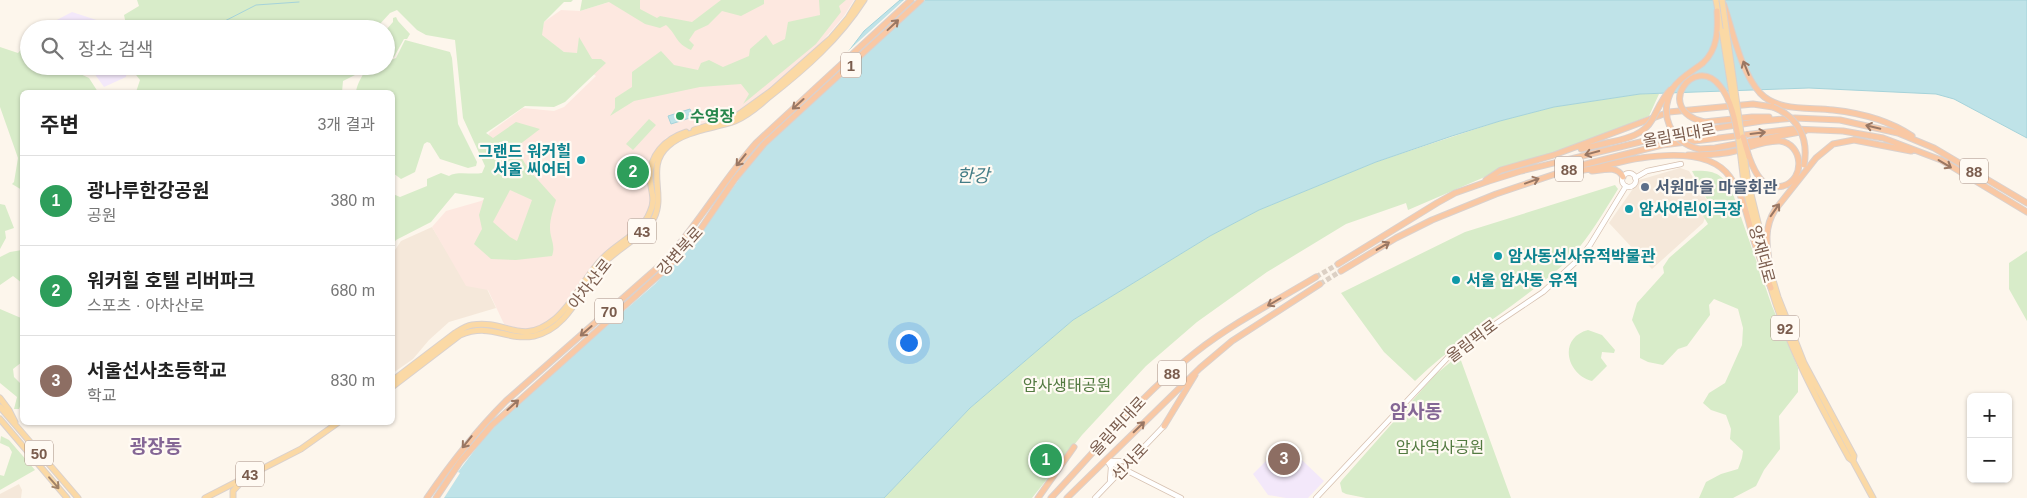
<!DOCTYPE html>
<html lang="ko">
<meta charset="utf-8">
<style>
body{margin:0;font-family:Helvetica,"Noto Sans KR",sans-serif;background:#f2f2f2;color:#222}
.controls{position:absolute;right:15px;bottom:15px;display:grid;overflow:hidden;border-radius:8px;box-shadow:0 1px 4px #0004}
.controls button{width:45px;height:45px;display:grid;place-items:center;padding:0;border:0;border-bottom:1px solid #e0e0e0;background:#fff;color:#222;font:25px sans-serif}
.you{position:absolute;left:908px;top:342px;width:18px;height:18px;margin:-12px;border:4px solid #fff;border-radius:50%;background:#1a73e8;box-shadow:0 0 0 8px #1a73e833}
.badge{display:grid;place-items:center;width:32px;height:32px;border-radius:50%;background:#e76f51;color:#fff;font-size:16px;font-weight:700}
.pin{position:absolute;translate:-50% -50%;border:2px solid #fff;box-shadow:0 1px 5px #0006}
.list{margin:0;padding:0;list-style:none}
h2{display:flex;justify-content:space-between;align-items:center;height:65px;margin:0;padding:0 20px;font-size:21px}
h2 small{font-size:16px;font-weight:400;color:#767676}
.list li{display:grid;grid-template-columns:32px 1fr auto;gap:15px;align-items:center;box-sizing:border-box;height:90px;padding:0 20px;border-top:1px solid #e0e0e0}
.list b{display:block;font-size:19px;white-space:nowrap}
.list p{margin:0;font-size:16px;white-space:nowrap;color:#767676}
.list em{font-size:16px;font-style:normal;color:#767676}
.icon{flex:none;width:28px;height:28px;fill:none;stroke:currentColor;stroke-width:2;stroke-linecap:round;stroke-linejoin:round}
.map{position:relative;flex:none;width:2027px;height:498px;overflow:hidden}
.search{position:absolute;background:#fff;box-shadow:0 1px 4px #0004;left:20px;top:20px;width:375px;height:55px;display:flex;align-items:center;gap:12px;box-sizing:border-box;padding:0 18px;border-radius:28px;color:#767676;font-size:19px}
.panel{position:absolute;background:#fff;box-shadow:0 1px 4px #0004;left:20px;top:90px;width:375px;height:335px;border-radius:8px}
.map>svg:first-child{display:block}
.residential{fill:#f5e8da}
.commercial{fill:#fde8e0}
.education{fill:#f3e8fa}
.green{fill:#d8ecc9;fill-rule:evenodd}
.water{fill:#bfe3e8;stroke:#a5d3da;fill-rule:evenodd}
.pier{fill:#fdf6ec}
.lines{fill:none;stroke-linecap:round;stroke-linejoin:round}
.stream{stroke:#a5d3da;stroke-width:1}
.trunk-tunnel{stroke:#dcd0c4;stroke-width:5;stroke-dasharray:5 2.5;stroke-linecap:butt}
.secondary-casing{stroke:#d6c0b0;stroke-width:6}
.primary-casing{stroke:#dad1cd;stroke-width:7}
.trunk-casing{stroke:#dad1cd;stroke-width:7}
.secondary{stroke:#fff;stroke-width:4.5}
.primary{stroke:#fbd9a5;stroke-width:5}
.trunk{stroke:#f9c8a4;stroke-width:5}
.primary-bridge-casing{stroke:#dad1cd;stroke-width:7;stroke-linecap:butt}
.trunk-bridge-casing{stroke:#dad1cd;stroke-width:7;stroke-linecap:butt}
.primary-bridge{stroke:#fbd9a5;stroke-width:5}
.trunk-bridge{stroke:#f9c8a4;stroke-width:5}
.oneway{stroke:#9a7763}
.oneway2{stroke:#a18267}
.leisure-dot{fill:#2e9e5b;stroke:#fffaf3;stroke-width:2}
.culture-dot{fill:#0f9aa8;stroke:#fffaf3;stroke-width:2}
.service-dot{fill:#5c6f8a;stroke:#fffaf3;stroke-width:2}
.labels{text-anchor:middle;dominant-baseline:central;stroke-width:4.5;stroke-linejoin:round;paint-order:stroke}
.shield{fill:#fffaf3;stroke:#a28b7f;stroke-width:1}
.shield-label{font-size:15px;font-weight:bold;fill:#7a5c4d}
.leisure-label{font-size:16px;font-weight:bold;fill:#27864d;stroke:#fffaf3;text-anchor:start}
.street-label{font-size:16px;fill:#7a5c4d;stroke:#fffaf3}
.culture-label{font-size:16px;font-weight:bold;fill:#0d838f;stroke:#fffaf3;text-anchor:start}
.service-label{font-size:16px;font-weight:bold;fill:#4e5e75;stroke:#fffaf3;text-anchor:start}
.park-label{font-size:16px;fill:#537a41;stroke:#fffaf3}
.water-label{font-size:18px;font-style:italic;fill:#437c86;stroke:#fffaf3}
.quarter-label{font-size:19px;font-weight:bold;fill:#846695;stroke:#fffaf3}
</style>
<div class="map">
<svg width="2027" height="498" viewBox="0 0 2027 498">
<rect width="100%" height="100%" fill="#fdf6ec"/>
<!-- residential -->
<path class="residential" d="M1680,168L1689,171L1710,205L1703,223L1652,269L1609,223L1639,180Z
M432,227L446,250L487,289L496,308L449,322L429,340L413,359L393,373V253L401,241Z
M19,484L22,490L21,498H0V494Z"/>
<!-- commercial -->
<path class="commercial" d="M631,0H854L844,16L816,49L745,109L734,115L666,138L652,157L649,168L652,201L648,214L642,223L604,254L571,299L554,317L535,329L525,330L504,324L488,290L466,286L432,227L446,211L481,201L503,190L486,143L489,133L523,108L554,111L564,107L596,76L541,35L544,22L561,10L580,11L609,2Z"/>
<!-- education -->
<path class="education" d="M72,12L121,28V29H56L51,23Z
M89,66H127L126,77L104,87Z
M1284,443L1324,481L1308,498H1286L1268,495L1253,474Z"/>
<!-- green -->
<path class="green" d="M137,0H573L571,2H564L544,22L542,35L564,52L577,53L579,37L592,59H601L606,63L565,102L554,107L525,106L486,133L493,138L516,122L540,129L515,148L530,171L556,200C553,210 550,219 550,228C550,239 556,245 552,256L516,260L491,259L474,244L482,229L479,215L484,198L455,193L431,222L396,240L393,244V194L400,197L427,186V179L441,173L449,176C457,171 472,175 482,173L485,166L463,118L455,40L426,35L417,30L397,10L390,13L379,25V29H127L124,15L139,6ZM510,190L532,200L517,241L510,237L493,222Z
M582,0H640V9L657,18L660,16L692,22L721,0H764V4L741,16L722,11L708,25L695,31L689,40L694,45L691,50C675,43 678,36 666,25L660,28L645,24L609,2L580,11Z
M819,0H846L839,6L841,12L816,44L743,104L749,94L741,84L700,87L634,101L610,116L615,108V98L632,87V72L661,51L674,65L698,70L701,63L709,60L723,67L749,56L750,49L766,35L773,45L785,39L788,22L820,15Z
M396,17L398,21L410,34L407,39H404L394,57L386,60V30L393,22V18Z
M405,40L450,52L452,58L458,124L477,162L476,166L468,168L440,159L430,143L427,142L424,144L415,172L401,179L393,173L392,92H356C357,83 363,75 368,66H386V62L396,58Z
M27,43L29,44V66H75L76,72L89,78L98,92H22V190L12,184L14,182L18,158L0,107V47L18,53Z
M133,66L160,68L361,66L355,75L343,81L342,92H136L140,80L133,71Z
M1640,94H1659L1649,116L1568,148L1501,170L1408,210L1406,203L1346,224L1267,272L1197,322L1146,366L1082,435L1032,498H884L970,408L1073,320L1210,236L1259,210L1376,162L1500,121L1554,107Z
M649,119L656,125L633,150L626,144Z
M1692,171C1714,170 1723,173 1733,194L1772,306L1798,368V392L1779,416L1780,449L1764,470L1756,486L1733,498H1699L1706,482L1721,474L1738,469L1742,458L1743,451L1730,439L1731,429L1726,415L1711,410L1703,403L1709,393L1725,383L1742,345L1743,328L1738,309L1714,299L1709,305L1710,315L1687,346L1678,349L1663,365L1648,362L1640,358V336L1632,320L1637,303L1664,273L1663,267L1669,258L1708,224L1702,214L1711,207Z
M1615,185L1618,189C1600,218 1583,249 1556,271C1511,310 1458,339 1415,381L1384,352L1341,293L1465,232Z
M0,204L5,205L14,228L5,231L6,238L0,249Z
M22,250V283L13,276L0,285V257L10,252Z
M2027,251V321L2009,289V263Z
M0,309L21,318V324L22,325V362L13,369L14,377L22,385V401L19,409H14L17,397L0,383Z
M1588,330L1602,335L1615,350L1614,353L1602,352L1601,358L1607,366L1592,381C1566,374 1558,338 1588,330Z
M1459,355L1511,498H1366L1346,494L1342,492L1340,483L1342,480L1435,375Z
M1,436L9,440L35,470L0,490V475L4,476L12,452L9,447L0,443Z"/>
<!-- water -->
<path class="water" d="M900,0H2027V138L1954,99L1936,94L1809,88L1640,94L1554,107L1500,121L1452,136L1376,162L1259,210L1210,236L1073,320L970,408L884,498H422L654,267L845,56L864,31Z
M690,109L693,117L671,124L668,116Z
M633,157L641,162L640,170L642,184L638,189H632L624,179C625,171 624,160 633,157ZM633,161L639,163L637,171L639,183L635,186L628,179L629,164Z"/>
<!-- pier -->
<path class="pier" d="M904,0H925L767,145L752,161L695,241L655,284L508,412L480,443L458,472L460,473L444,498H419L443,462H446L471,430L645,273L676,241L721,177L755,136Z"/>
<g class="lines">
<!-- stream -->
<path class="stream" d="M217,25L256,5L299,2"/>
<!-- trunk-tunnel -->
<path class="trunk-tunnel" d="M1316,277L1338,264
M1320,284L1341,271"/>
<!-- secondary casing -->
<g class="secondary-casing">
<path id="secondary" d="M1622 180a7 7 0 1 1 14 0a7 7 0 1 1-14 0Z
M1635,178L1647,171L1681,164
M1108,461L1181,498
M1109,461H1123L1135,456
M1108,462L1111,467L1110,481
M1095,498L1164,426
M1316,498L1452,353L1543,292L1579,259L1590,245L1626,186"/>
</g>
<!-- primary casing -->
<g class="primary-casing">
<path id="primary" d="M1716,0L1722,31
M694,130L735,117L771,91L831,38L848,18L859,0
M1748,182L1767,259
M1744,183L1765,267
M1770,270L1778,297L1804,363L1854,456L1853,461L1873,498
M1770,285C1788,347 1818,402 1849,458L1853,461
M392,381L455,333C460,330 466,326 472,325C506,319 521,347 555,319C576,301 585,275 604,257C619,242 642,233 650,212C656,200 651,191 650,179C649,155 665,139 686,132
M392,387L460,335C492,322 505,341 534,336C570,328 581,287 603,264C618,248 643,237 654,218C666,194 645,166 668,146C686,130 713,129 735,121C747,116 759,106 769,97C805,69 839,39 864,0
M0,398L9,410L15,422
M0,407L78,498
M0,419L67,498
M205,498L301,449L339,422
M233,498V491L245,478"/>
</g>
<!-- trunk casing -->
<g class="trunk-casing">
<path id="trunk" d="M1724,5C1733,32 1741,72 1760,93C1778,112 1810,107 1833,110C1860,113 1890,121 1912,136
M1703,63C1718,49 1718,30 1717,11
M1704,122L1752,117H1769
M1581,149L1607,143
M1699,149L1715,148L1805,131
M1688,155C1702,155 1717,155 1731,152C1746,149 1764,140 1780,141C1803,144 1806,179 1783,186C1763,191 1755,173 1749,157
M1592,171C1603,170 1617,165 1623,177
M1566,172C1591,172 1616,161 1641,158C1668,154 1712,151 1730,177C1742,193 1747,215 1752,234C1757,252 1764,270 1771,288
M1486,180L1501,170L1554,155L1669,112L1753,104L1773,107
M1338,264L1437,203L1455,193L1489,181L1521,171L1665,136L1762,121L1795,118L1840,120L1898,133L1934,148L2027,203
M1341,271L1396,238L1432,220L1496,194L1582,165L1662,145L1793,129L1843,131L1883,138L1941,160L2027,212
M1771,274C1768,251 1762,230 1775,210L1816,158L1833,144L1854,140L1911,151
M1164,426L1195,375
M427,498C451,463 476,431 506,401L664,262C698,225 723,180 756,143L911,0
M436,498L460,462L492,425L667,268L700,230L735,179L764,144L921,0
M1038,498L1074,447
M1051,498C1098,448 1142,394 1196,352C1233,323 1276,301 1316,277
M1067,498L1200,368L1232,341L1320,284"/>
</g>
<!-- secondary -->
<use href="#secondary" class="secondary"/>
<!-- primary -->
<use href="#primary" class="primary"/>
<!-- trunk -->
<use href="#trunk" class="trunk"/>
<!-- primary-bridge casing -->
<g class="primary-bridge-casing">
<path id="primary-bridge" d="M1722,0L1748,182
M1722,31L1736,119
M1738,133L1744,183"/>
</g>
<!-- trunk-bridge casing -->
<g class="trunk-bridge-casing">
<path id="trunk-bridge" d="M1773,107C1798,117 1809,138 1804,165
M1704,122C1653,110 1694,53 1720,86C1731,99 1735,120 1738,137
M1743,137L1749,157
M1607,143C1624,139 1643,136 1652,120C1658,109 1662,98 1671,89
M1699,149C1670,142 1658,114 1673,88C1679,78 1694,70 1703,63"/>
</g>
<!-- primary-bridge -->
<use href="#primary-bridge" class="primary-bridge"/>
<!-- trunk-bridge -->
<use href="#trunk-bridge" class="trunk-bridge"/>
</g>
<!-- one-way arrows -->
<defs><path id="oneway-shaft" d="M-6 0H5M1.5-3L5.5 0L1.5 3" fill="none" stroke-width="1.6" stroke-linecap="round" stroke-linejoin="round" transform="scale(1.25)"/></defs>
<g class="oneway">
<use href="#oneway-shaft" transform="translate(893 25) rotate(-43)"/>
<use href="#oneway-shaft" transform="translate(1746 68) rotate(-112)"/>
<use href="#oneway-shaft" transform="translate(798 104) rotate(138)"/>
<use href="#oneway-shaft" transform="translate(1873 127) rotate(-167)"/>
<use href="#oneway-shaft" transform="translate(1758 133) rotate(-7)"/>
<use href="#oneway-shaft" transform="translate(1592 153) rotate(165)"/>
<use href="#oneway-shaft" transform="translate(741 160) rotate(129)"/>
<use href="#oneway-shaft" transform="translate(1945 164) rotate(31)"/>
<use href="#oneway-shaft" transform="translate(1532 181) rotate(-20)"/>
<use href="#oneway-shaft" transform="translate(1775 210) rotate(-55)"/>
<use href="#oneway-shaft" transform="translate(1383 246) rotate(-31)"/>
<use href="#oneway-shaft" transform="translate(1274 302) rotate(150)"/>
<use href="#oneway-shaft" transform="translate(586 331) rotate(139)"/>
<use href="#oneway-shaft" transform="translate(513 405) rotate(-42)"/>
<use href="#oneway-shaft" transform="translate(1139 427) rotate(-44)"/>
<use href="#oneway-shaft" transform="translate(467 442) rotate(129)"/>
</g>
<use class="oneway2" href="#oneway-shaft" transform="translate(54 483) rotate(49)"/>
<!-- markers -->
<circle class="leisure-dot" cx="680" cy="116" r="5"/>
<g class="culture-dot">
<circle cx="581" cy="160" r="5"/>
<circle cx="1629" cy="209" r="5"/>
<circle cx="1498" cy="256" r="5"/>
<circle cx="1456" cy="280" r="5"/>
</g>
<circle class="service-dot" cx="1645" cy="187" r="5"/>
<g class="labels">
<!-- shield labels -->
<g class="shield">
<rect x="841" y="52.5" width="20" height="25" rx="4"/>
<rect x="1555" y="156.5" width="28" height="25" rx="4"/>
<rect x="1960" y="158.5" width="28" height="25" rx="4"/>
<rect x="628" y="218.5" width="28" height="25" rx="4"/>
<rect x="595" y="298.5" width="28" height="25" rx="4"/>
<rect x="1771" y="315.5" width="28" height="25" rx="4"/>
<rect x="1158" y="360.5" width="28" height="25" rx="4"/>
<rect x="25" y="440.5" width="28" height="25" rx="4"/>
<rect x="236" y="461.5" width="28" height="25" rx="4"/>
</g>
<g class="shield-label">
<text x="851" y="65">1</text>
<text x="1569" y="169">88</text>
<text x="1974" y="171">88</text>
<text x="642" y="231">43</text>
<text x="609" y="311">70</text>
<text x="1785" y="328">92</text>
<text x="1172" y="373">88</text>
<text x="39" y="453">50</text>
<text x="250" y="474">43</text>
</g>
<!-- leisure labels -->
<g class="leisure-label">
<text x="690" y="116">수영장</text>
</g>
<!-- street labels -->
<g class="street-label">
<text transform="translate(1679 135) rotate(-10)">올림픽대로</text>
<text transform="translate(680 251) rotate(-48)">강변북로</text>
<text transform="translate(1762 254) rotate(75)">양재대로</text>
<text transform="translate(590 284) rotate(-52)">아차산로</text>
<text transform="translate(1472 341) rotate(-37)">올림픽로</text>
<text transform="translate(1118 426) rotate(-47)">올림픽대로</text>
<text transform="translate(1130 462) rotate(-46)">선사로</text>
</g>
<!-- culture labels -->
<g class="culture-label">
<text x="571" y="151" text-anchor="end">그랜드 워커힐<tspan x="571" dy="18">서울 씨어터</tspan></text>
<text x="1639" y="209">암사어린이극장</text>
<text x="1508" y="256">암사동선사유적박물관</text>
<text x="1466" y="280">서울 암사동 유적</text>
</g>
<!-- service labels -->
<g class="service-label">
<text x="1655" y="187">서원마을 마을회관</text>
</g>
<!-- park labels -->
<g class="park-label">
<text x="1067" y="385">암사생태공원</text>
<text x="1440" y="447">암사역사공원</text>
</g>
<!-- water labels -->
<g class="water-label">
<text x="973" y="176">한강</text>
</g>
<!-- quarter labels -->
<g class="quarter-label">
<text x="1416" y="411">암사동</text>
<text x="156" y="446">광장동</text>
</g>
</g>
</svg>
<div class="controls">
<button>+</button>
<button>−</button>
</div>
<div class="you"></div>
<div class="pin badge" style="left:1046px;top:460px;background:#2e9e5b">1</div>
<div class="pin badge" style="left:633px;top:172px;background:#2e9e5b">2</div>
<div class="pin badge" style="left:1284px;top:459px;background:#8d6e63">3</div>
<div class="search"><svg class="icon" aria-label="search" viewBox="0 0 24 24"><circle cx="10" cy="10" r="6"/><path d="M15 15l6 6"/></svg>장소 검색</div>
<section class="panel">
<h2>주변<small>3개 결과</small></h2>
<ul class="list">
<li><span class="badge" style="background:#2e9e5b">1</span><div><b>광나루한강공원</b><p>공원</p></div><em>380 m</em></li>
<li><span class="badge" style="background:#2e9e5b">2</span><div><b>워커힐 호텔 리버파크</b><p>스포츠 · 아차산로</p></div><em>680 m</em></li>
<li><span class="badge" style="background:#8d6e63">3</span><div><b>서울선사초등학교</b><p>학교</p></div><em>830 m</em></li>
</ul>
</section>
</div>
